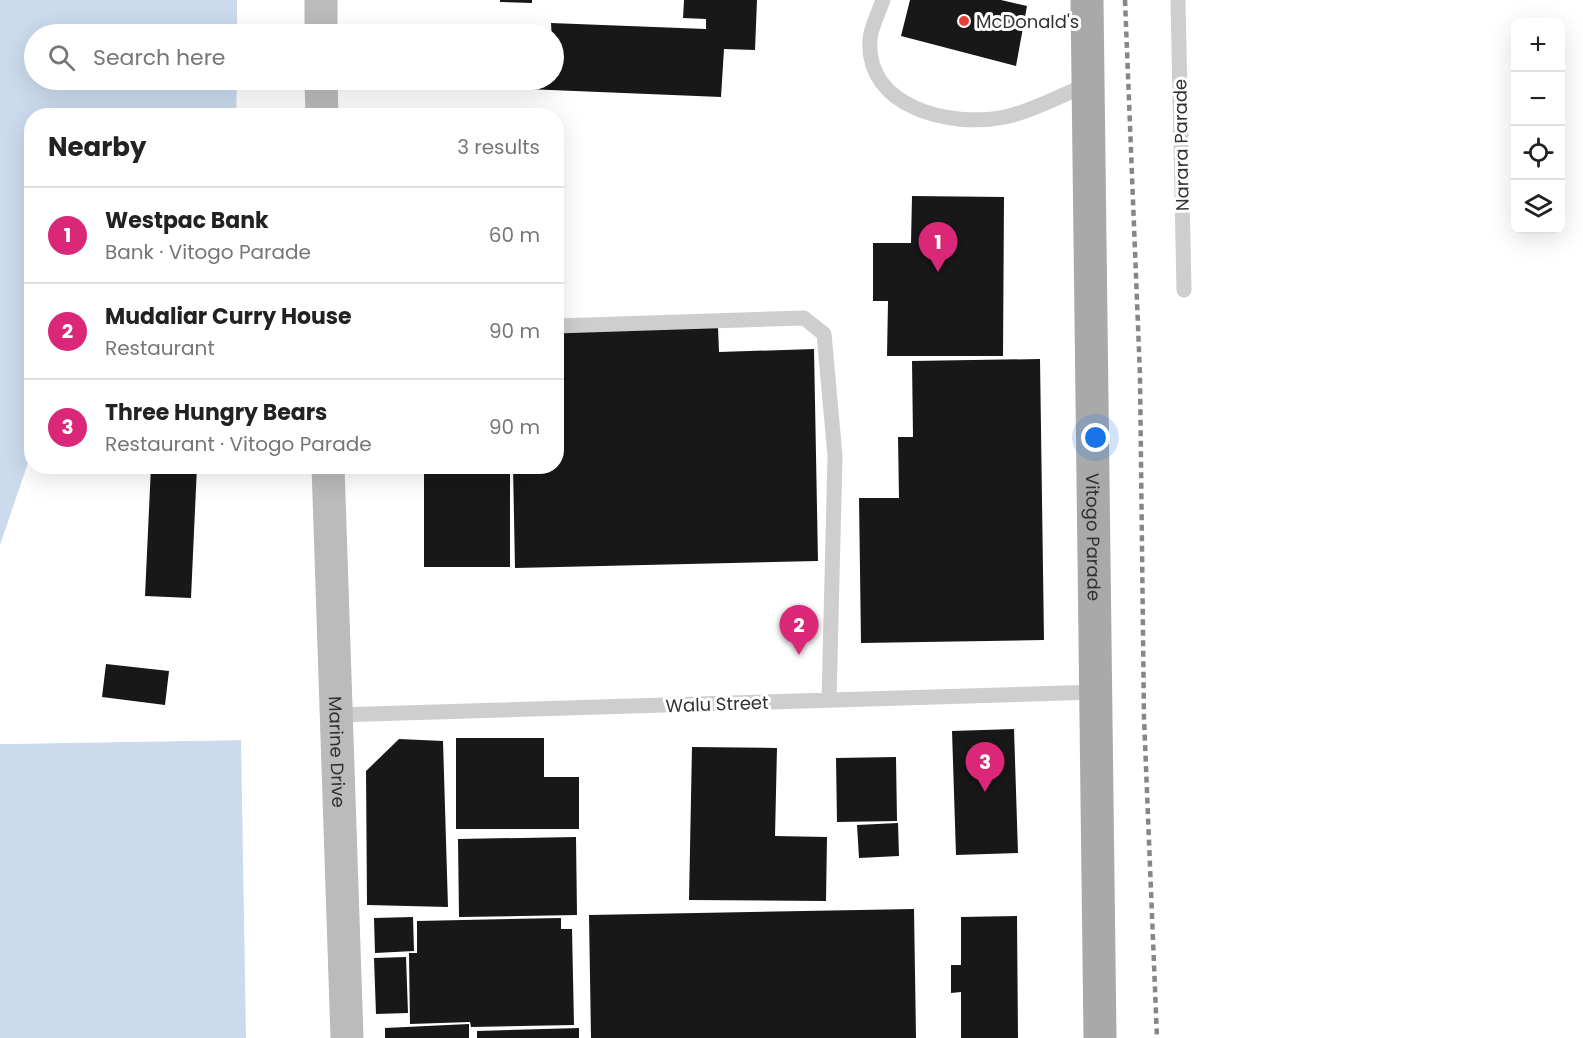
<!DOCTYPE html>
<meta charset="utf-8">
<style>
body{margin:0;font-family:Poppins,sans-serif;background:#f6f6f6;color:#222}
.controls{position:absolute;right:18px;top:18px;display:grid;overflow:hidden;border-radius:12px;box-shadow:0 6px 24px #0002}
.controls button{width:54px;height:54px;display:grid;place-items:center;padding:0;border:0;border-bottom:2px solid #e0e0e0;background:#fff;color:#222;font:30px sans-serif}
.you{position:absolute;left:1096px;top:438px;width:21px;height:21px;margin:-15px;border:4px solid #fff;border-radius:50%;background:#1a73e8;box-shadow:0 0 0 9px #1a73e833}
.badge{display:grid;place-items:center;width:39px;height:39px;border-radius:50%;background:#db2777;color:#fff;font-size:20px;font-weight:700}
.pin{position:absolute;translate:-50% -50px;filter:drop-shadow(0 2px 3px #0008)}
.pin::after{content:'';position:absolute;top:32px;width:21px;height:18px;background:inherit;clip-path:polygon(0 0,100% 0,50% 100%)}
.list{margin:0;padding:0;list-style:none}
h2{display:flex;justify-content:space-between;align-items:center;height:78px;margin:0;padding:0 24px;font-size:26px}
h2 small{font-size:20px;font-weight:400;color:#767676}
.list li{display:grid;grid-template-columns:39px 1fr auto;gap:18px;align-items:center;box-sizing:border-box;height:96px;padding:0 24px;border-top:2px solid #e0e0e0}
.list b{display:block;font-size:22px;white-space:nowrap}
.list p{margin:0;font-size:20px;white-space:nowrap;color:#767676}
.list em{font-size:20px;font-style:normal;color:#767676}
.icon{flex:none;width:33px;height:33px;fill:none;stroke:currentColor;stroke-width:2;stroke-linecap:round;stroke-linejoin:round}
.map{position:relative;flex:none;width:1583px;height:1038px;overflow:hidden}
.search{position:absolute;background:#fff;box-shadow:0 6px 24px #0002;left:24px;top:24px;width:540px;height:66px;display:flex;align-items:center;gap:15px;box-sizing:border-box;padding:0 21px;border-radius:33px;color:#767676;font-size:22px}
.panel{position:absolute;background:#fff;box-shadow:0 6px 24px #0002;left:24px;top:108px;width:540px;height:366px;border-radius:24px}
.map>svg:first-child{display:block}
.water{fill:#cbdbed}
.pier{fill:#fff}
.building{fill:#181818}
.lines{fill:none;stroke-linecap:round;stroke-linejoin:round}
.lane{stroke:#cecece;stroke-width:15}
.secondary{stroke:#bbb;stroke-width:33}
.primary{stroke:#a9a9a9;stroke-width:33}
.rail{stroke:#868686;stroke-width:4.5;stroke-dasharray:6 4.5;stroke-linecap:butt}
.poi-dot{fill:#e54035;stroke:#fff;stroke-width:2}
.labels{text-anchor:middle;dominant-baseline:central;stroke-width:6;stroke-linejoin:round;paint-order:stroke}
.poi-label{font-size:18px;fill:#313131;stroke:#fff;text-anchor:start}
.street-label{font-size:18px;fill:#313131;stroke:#fff}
</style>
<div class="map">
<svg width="1583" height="1038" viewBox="0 0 1583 1038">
<rect width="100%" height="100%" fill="#fff"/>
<!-- water -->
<path class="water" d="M0,0H237V34H34V80H237L236,115L32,116L31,454L0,545Z
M241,740L246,1038H0V744Z"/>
<!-- pier -->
<path class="pier" d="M241,737V740L0,744V741Z"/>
<!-- building -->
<path class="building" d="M500,0H532V3L500,2Z
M684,0H757L755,50L724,49L721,97L526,89V80H554L551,23L706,29V19L683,18Z
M910,0H1001L1027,6L1016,66L901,36Z
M912,196L1004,197L1003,356H887L888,301H873V243H911Z
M718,327L719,352L814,349L818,561L515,568L513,466H556V331Z
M1040,359L1044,640L861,643L859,498H899L898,437H913L912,361Z
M151,466H197L191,598L145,596Z
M424,471H510V567H424Z
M106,664L169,671L165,705L102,697Z
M1014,729L1018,853L956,855L952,731Z
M456,738H544V777H579V829H456Z
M399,739L443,741L448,907L367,905L366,771Z
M692,747L777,748L775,836L827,837L826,901L689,900Z
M896,757L897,821L837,822L836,758Z
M898,823L899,856L859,858L857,825Z
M576,837L577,915L459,917L458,839Z
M914,909L916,1038H591L589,915Z
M1017,916L1018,1038H961V992L951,993V965H961V917Z
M413,917L414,951L375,953L374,918Z
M561,918V929H572L574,1025L471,1027L470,1022L410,1024L409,953H417V921Z
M406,957L408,1013L376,1014L374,958Z
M469,1024V1038H385V1028Z
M579,1028V1038H477V1031Z"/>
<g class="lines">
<!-- lane -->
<path class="lane" d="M883,0C879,12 871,27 870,39C865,108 951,128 1005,117C1033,111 1061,95 1087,85
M1178,0L1184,290
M556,326L804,318L824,334L835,456L829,700
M336,715L1097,692"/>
<!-- secondary -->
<g class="secondary">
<path d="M321,0V34"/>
<path d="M321,80L322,116"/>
<path id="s1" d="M328,466L347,1038"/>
</g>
<!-- primary -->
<path class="primary" id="s2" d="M1087,0L1100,1038"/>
<!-- rail -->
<path class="rail" d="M1125,0L1140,376L1144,718L1157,1038"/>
</g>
<!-- markers -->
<circle class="poi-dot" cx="964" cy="21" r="6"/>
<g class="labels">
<!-- poi labels -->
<g class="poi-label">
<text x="976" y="21">McDonald's</text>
</g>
<!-- street labels -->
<g class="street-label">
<text transform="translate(1181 145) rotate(-91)">Narara Parade</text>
<text stroke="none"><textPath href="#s2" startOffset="537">Vitogo Parade</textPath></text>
<text transform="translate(717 704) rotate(-2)">Walu Street</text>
<text stroke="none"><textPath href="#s1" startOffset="286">Marine Drive</textPath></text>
</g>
</g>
</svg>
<div class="controls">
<button>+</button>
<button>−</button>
<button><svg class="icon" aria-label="locate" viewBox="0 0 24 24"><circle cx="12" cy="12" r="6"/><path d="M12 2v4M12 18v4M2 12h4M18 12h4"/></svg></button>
<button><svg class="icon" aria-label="layers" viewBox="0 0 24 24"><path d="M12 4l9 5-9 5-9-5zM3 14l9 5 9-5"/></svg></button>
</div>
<div class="you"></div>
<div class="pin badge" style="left:938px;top:272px">1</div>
<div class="pin badge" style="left:799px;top:655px">2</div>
<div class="pin badge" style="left:985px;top:792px">3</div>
<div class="search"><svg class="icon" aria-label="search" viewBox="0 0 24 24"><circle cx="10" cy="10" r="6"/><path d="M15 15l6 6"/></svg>Search here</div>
<section class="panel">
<h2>Nearby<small>3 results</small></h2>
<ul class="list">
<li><span class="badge">1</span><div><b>Westpac Bank</b><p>Bank · Vitogo Parade</p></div><em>60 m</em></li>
<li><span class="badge">2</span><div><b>Mudaliar Curry House</b><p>Restaurant</p></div><em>90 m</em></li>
<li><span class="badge">3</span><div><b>Three Hungry Bears</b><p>Restaurant · Vitogo Parade</p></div><em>90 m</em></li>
</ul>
</section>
</div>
